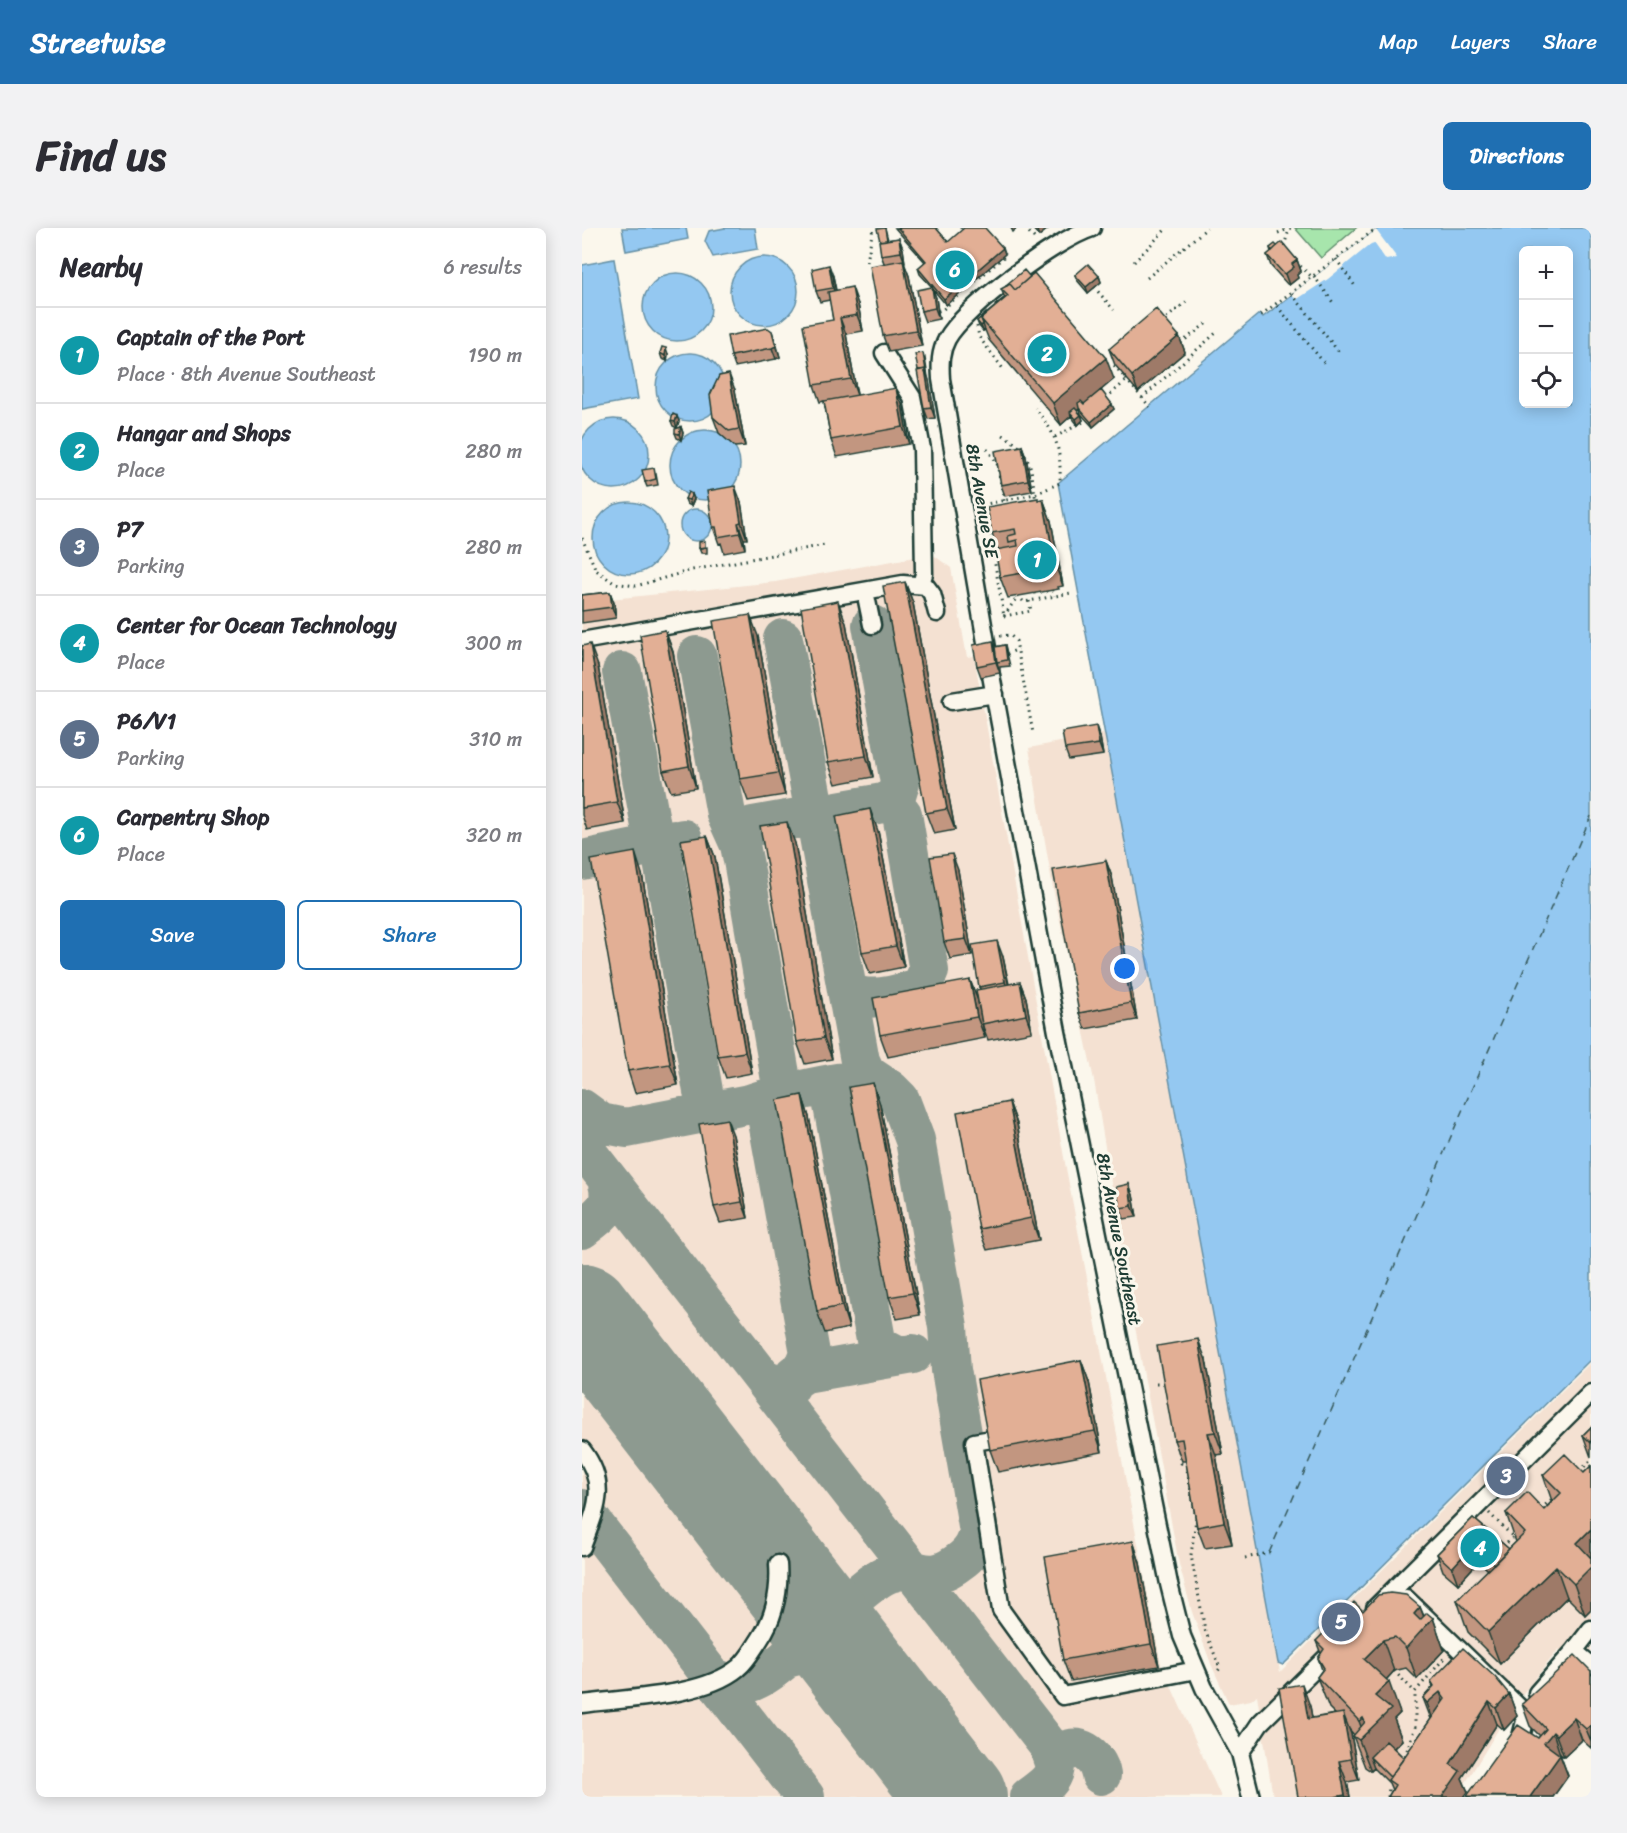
<!DOCTYPE html>
<meta charset="utf-8">
<style>
body{margin:0;font-family:Sriracha,sans-serif;background:#f2f2f3;color:#2b2b33}
.controls{position:absolute;right:18px;top:18px;display:grid;overflow:hidden;border-radius:9px;box-shadow:0 3px 15px #0003}
.controls button{width:54px;height:54px;display:grid;place-items:center;padding:0;border:0;border-bottom:2px solid #e1e1e2;background:#fff;color:#2b2b33;font:30px sans-serif}
.you{position:absolute;left:543px;top:741px;width:21px;height:21px;margin:-15px;border:4px solid #fff;border-radius:50%;background:#1a73e8;box-shadow:0 0 0 9px #1a73e833}
.badge{display:grid;place-items:center;width:39px;height:39px;border-radius:50%;background:#1f6fb2;color:#fff;font-size:20px;font-weight:700}
.pin{position:absolute;translate:-50% -50%;border:3px solid #fff;box-shadow:0 2px 6px #0006}
.list{margin:0;padding:0;list-style:none}
h2{display:flex;justify-content:space-between;align-items:center;height:78px;margin:0;padding:0 24px;font-size:26px}
h2 small{font-size:20px;font-weight:400;color:#7c7c81}
.list li{display:grid;grid-template-columns:39px 1fr auto;gap:18px;align-items:center;box-sizing:border-box;height:96px;padding:0 24px;border-top:2px solid #e1e1e2}
.list b{display:block;font-size:22px;white-space:nowrap}
.list p{margin:0;font-size:20px;white-space:nowrap;color:#7c7c81}
.list em{font-size:20px;font-style:normal;color:#7c7c81}
.actions{display:flex;gap:12px;padding:18px 24px}
.actions a{flex:1;padding:14px 0;border:2px solid #1f6fb2;border-radius:9px;text-align:center;font-size:21px;color:#1f6fb2}
.actions .main{background:#1f6fb2;color:#fff}
.icon{flex:none;width:33px;height:33px;fill:none;stroke:currentColor;stroke-width:2;stroke-linecap:round;stroke-linejoin:round}
.map{position:relative;flex:none;width:1009px;height:1569px;overflow:hidden;border-radius:9px}
header{display:flex;align-items:center;gap:36px;box-sizing:border-box;height:84px;padding:0 30px;background:#1f6fb2;color:#fff}
header strong{font-size:28px}
nav{display:flex;gap:33px;margin-inline-start:auto;font-size:21px}
.intro{display:flex;align-items:center;justify-content:space-between;box-sizing:border-box;height:144px;padding:0 36px}
h1{margin:0;font-size:42px}
.button{padding:15px 27px;border-radius:9px;background:#1f6fb2;color:#fff;font-size:21px;font-weight:700}
main{display:flex;gap:36px;padding:0 36px}
aside{flex:1;background:#fff;border-radius:9px;box-shadow:0 3px 15px #0003}
.map>svg:first-child{display:block}
.built{fill:#f4e1d2}
.green{fill:#a7e5ac;stroke:#639170;stroke-width:1.5}
.water{fill:#94c8f1;stroke:#6590a5;stroke-width:1.5;fill-rule:evenodd}
.pier{fill:#fbf7ec}
.lines{fill:none;stroke-linecap:round;stroke-linejoin:round}
.ferry{stroke:#36595a;stroke-width:1.5;stroke-dasharray:8 6;stroke-linecap:butt}
.taxiway{stroke:#8d9a90;stroke-width:40}
.runway{stroke:#8d9a90;stroke-width:100}
.minor-casing{stroke:#1f3d34;stroke-width:21}
.path{stroke:#1f3d34;stroke-width:3;stroke-dasharray:1.5 4.5;stroke-linecap:butt}
.minor{stroke:#fbf7ec;stroke-width:16}
.wall{fill:#c29680;stroke:#1f3d34;stroke-width:1.5}
.shaded-wall{fill:#9e7a68;stroke:#1f3d34;stroke-width:1.5}
.building{fill:#e2af95;stroke:#1f3d34;stroke-width:1.5}
.labels{text-anchor:middle;dominant-baseline:central;stroke-width:6;stroke-linejoin:round;paint-order:stroke}
.street-label{font-size:18px;fill:#1f3d34;stroke:#fbf7ec}
</style>
<header>
<strong>Streetwise</strong>
<nav><a>Map</a><a>Layers</a><a>Share</a></nav>
</header>
<div class="intro"><h1>Find us</h1><a class="button">Directions</a></div>
<main>
<aside>
<h2>Nearby<small>6 results</small></h2>
<ul class="list">
<li><span class="badge" style="background:#0f9aa8">1</span><div><b>Captain of the Port</b><p>Place · 8th Avenue Southeast</p></div><em>190 m</em></li>
<li><span class="badge" style="background:#0f9aa8">2</span><div><b>Hangar and Shops</b><p>Place</p></div><em>280 m</em></li>
<li><span class="badge" style="background:#5c6f8a">3</span><div><b>P7</b><p>Parking</p></div><em>280 m</em></li>
<li><span class="badge" style="background:#0f9aa8">4</span><div><b>Center for Ocean Technology</b><p>Place</p></div><em>300 m</em></li>
<li><span class="badge" style="background:#5c6f8a">5</span><div><b>P6/V1</b><p>Parking</p></div><em>310 m</em></li>
<li><span class="badge" style="background:#0f9aa8">6</span><div><b>Carpentry Shop</b><p>Place</p></div><em>320 m</em></li>
</ul>
<div class="actions"><a class="main">Save</a><a>Share</a></div>
</aside>
<div class="map">
<svg width="1009" height="1569" viewBox="0 0 1009 1569">
<rect width="100%" height="100%" fill="#fbf7ec"/>
<filter id="ink" filterUnits="userSpaceOnUse"><feTurbulence type="fractalNoise" baseFrequency=".0167" numOctaves="2"/><feDisplacementMap in="SourceGraphic" scale="12" xChannelSelector="R" yChannelSelector="G"/><feConvolveMatrix kernelMatrix="1 2 1 2 8 2 1 2 1" color-interpolation-filters="sRGB"/></filter>
<g filter="url(#ink)">
<!-- built -->
<path class="built" d="M350,326L369,340L385,429L392,428L483,935L579,1436L639,1569H0V374L193,354Z
M535,503L698,1444L1009,1134V1456L977,1421L930,1479L875,1569H691L675,1467L669,1472L647,1476L629,1436L610,1384L597,1336L551,1088L512,852L471,660L447,520Z"/>
<!-- green -->
<path class="green" d="M713,0H774L739,30Z"/>
<!-- water -->
<path class="water" d="M40,0H104L106,11L44,23Z
M143,0H173L176,21L131,29L123,13L127,3Z
M797,0H1009V1131L701,1437L696,1435L476,255L678,85L681,89ZM942,22H987V176H942Z
M148 63a34 34 0 1 1 68 0a34 34 0 1 1-68 0Z
M32,31L56,171L0,181V37Z
M61 79a34 34 0 1 1 68 0a34 34 0 1 1-68 0Z
M74 159a34 34 0 1 1 68 0a34 34 0 1 1-68 0Z
M-3 226a35 35 0 1 1 70 0a35 35 0 1 1-70 0Z
M88 237a35 35 0 1 1 70 0a35 35 0 1 1-70 0Z
M11 310a36 36 0 1 1 72 0a36 36 0 1 1-72 0Z
M98 297a16 16 0 1 1 32 0a16 16 0 1 1-32 0Z"/>
<!-- pier -->
<path class="pier" d="M794,2L815,30L804,32L792,15L789,16L746,51L714,72L710,66Z"/>
<g class="lines">
<!-- ferry -->
<path class="ferry" d="M687,1325L1009,588"/>
<!-- taxiway -->
<path class="taxiway" d="M201,411L278,833L284,846L308,862L318,872L333,912L366,1099L369,1142L397,1304C395,1315 390,1324 381,1331C342,1362 339,1333 308,1345C291,1351 274,1369 259,1381
M115,428L144,586L158,617L161,632L199,852L207,861L216,863
M40,444L69,598L81,633
M92,612L82,622L81,633L122,869L119,880L110,887
M158,617L162,603L171,598L301,575L314,568L318,555L290,397
M0,632L101,611
M265,759C275,779 323,766 339,758L347,743L320,586L311,576L301,575
M234,860L246,865L250,872L294,1112L300,1119L317,1128
M168,876L179,880L185,888L228,1125L222,1140L212,1147
M0,881L19,895L44,900L168,876C189,868 271,849 291,852
M0,918L466,1517L473,1538
M0,1001C21,984 34,978 24,949
M206,1162L212,1152L223,1145L331,1126
M0,1281L223,1569
M216,1364C230,1388 223,1409 205,1430L242,1420L264,1426
M133,1450C162,1466 183,1448 205,1430
M447,1569C456,1562 467,1556 471,1546C474,1540 472,1533 477,1528C494,1510 516,1528 519,1547"/>
<!-- runway -->
<path class="runway" d="M0,1085L375,1569"/>
<!-- minor casing -->
<g class="minor-casing">
<path id="minor" d="M302,125L330,169L340,221L342,346L339,356
M283,363L290,397
M0,413L321,356L344,358L350,366L355,385
M406,426L359,151C358,136 358,124 365,111C383,79 475,11 510,0
M409,447L475,804L587,1356L600,1408L622,1460L658,1525L669,1569
M370,473L413,466
M410,1211L392,1214L419,1382L481,1468L614,1442
M0,1222C27,1257 14,1281 0,1319
M824,1370L940,1482L943,1493L936,1521
M793,1380L1009,1165
M992,1423L1009,1401
M955,1465L992,1423L1009,1437
M0,1476C44,1470 121,1469 156,1440C165,1433 172,1420 178,1411C193,1388 198,1364 196,1336
M658,1525L678,1495L754,1420"/>
</g>
<!-- path -->
<path class="path" d="M443,0L454,12
M696,5L709,0
M379,7V0
M702,18L707,2
M754,31L773,58
M285,34L291,0
M552,34L585,0
M714,34L730,49
M732,48L752,76
M565,50L625,0
M512,59L532,82
M710,66L757,124
M695,78L743,136
M356,83L360,82L425,26
M679,87L795,0
M580,94L606,72
M395,98L397,109L422,142
M599,115L625,95
M534,133L531,136L568,179
M524,170L545,152
M560,170L634,105
M421,207C452,225 448,240 454,273
M473,209L505,192
M405,221L415,235L422,273
M395,278L453,266L478,255C479,220 475,207 453,180
M409,295L407,302L422,388
M0,310L14,342L32,355L54,358L110,342L243,317
M452,365L471,363L472,368
M422,388L436,368L442,374L489,365
M422,388L449,383L447,373
M418,408L428,407L434,413L451,505
M425,426L436,421
M574,1155H584
M597,1223L599,1235L604,1236L614,1291L609,1327L623,1402L638,1440L636,1443
M998,1243L1009,1232
M959,1281L972,1269
M907,1285L931,1309
M921,1319L933,1307
M663,1330L687,1325
M812,1443L833,1464
M823,1528L833,1499V1464L864,1428
M806,1569L807,1559"/>
<!-- minor -->
<use href="#minor" class="minor"/>
</g>
<!-- wall -->
<path class="wall" d="M303,0L306,12L317,10L321,21L323,35H322L327,48L340,118L307,124L301,108L302,35L299,27L298,13Z
M313,0H354L366,14L423,26L364,77L350,60L354,70L357,91L343,94L339,83L350,59L338,46L336,40L343,34Z
M450,0H467L457,8Z
M695,18L715,32L719,43L715,47L716,50L707,57L705,56L689,38L685,27L689,24L688,20Z
M493,47L517,48L519,54L506,65L495,52Z
M251,48L254,62L276,76L281,103L264,106L275,167L320,176L327,216L255,229L249,212L242,173L238,174L232,157L251,92L248,72L238,74L234,63Z
M419,61L532,151L519,162L532,181L511,199L499,186L498,181L496,183L499,187L501,192L496,197L489,188L479,197L407,112L403,102L401,103L397,98L395,93L404,86L423,70Z
M597,108L603,124L556,164L533,137L527,121Z
M194,114L198,129L194,131L153,139L149,128Z
M78,125L86,126L85,133L80,131Z
M343,130L346,149L353,190L346,191L342,180L336,142Z
M153,162L163,218L153,219L137,205L131,189Z
M89,193H97L95,200L91,198Z
M99,199L101,205L99,212L95,210L93,205Z
M440,218L444,229L450,263L423,268L419,257Z
M74,246L76,257L65,259L63,254Z
M110,266L112,271L109,278L105,276L103,271Z
M461,271L469,293L481,358L476,359L477,361L426,370L418,349L416,322L410,305L456,272Z
M159,274L165,311H162L163,321L142,325L139,315L137,316L131,299Z
M125,319V325H119L117,320Z
M323,354L331,375L373,602L352,606L344,585Z
M28,364L32,375L34,390L0,395V367Z
M264,395L291,549L254,556L246,534Z
M83,402L91,424L114,560L89,564L81,543Z
M176,408L203,567L166,573L158,551Z
M423,417L428,438L418,439V445L399,449L395,438L413,419Z
M0,418L16,438L43,595L5,602L0,587Z
M518,509L521,527L487,532L483,521Z
M296,603L322,739L288,746L280,724Z
M125,608L133,629L170,845L144,850L136,828Z
M213,615L250,831L223,836L215,814Z
M524,633L530,649L555,792L503,801L497,785Z
M376,642L390,727L368,731L362,714Z
M60,646L96,857L53,865L46,843Z
M421,729L427,756L438,754L444,770L450,804L406,812L400,796L398,761L397,759Z
M388,752L396,773L403,810L306,829L298,807Z
M220,867L227,889L267,1100L243,1105L235,1083Z
M427,874L435,896L457,1012L405,1022L397,1001Z
M298,876L338,1087L315,1091L307,1069Z
M151,907L166,990L138,995L132,979Z
M547,956L551,967L555,989L542,991L538,980Z
M499,1132L507,1154L520,1224L416,1244L408,1222Z
M624,1132L641,1226L634,1227L650,1316L623,1320L615,1299L604,1233H600L592,1212Z
M1009,1199V1229L1001,1207Z
M1009,1238V1381L1003,1387L985,1369L918,1436L886,1404L875,1372L906,1342L897,1333L876,1356L861,1343L855,1326L891,1290L927,1321L934,1314L924,1285L962,1282L970,1273L961,1247L1002,1245Z
M551,1313L558,1335L577,1438L489,1453L481,1432Z
M838,1379L842,1388L851,1390L862,1422L835,1451L824,1440L812,1443L804,1452L818,1485L812,1491L820,1512L812,1520L822,1530L849,1491L841,1470L851,1459L849,1453L927,1466L935,1488L922,1502L915,1496L880,1550L886,1564L882,1569H806L810,1562L807,1555L792,1540L789,1543L783,1539L771,1508L772,1507L767,1501L769,1506L777,1552L765,1554L768,1569H716L728,1478L730,1490L753,1486L747,1480L735,1449L740,1442L736,1430L739,1426L734,1413L781,1383Z
M1009,1443V1520L1000,1512L982,1529L978,1526L986,1548L971,1569H885L958,1508L948,1498L940,1476Z"/>
<!-- shaded-wall -->
<path class="shaded-wall" d="M429,0H435L431,4Z
M459,0H467L457,8L455,3Z
M317,10L321,21L323,35L319,24Z
M421,20L423,26L364,77L362,71Z
M321,32L327,48L340,118L334,102Z
M715,32L719,43L715,47L716,50L707,57L703,46L710,36Z
M247,37L251,48L255,71L251,60Z
M517,48L519,54L506,65L504,59Z
M270,59L276,76L281,103L275,87Z
M350,59L354,70L357,91L353,80Z
M258,90L264,106L275,167L269,151Z
M401,96L403,102L401,103L399,98Z
M190,103L198,129L194,131L190,120Z
M597,108L603,124L556,164L550,148Z
M84,120L86,126L85,133L83,128Z
M524,130L532,151L490,187L488,184L489,188L479,197L471,175Z
M343,141L347,152L353,190L349,179Z
M147,146L153,162L163,218L157,201Z
M314,160L320,176L327,216L321,199Z
M530,176L532,181L511,199L509,194Z
M499,187L501,192L496,197L494,191Z
M95,188L97,193L95,200L93,194Z
M99,199L101,205L99,212L97,206Z
M440,218L444,229L450,263L446,252Z
M153,258L159,274L165,311L159,294Z
M110,266L112,271L109,278L107,272Z
M461,271L469,293L481,358L473,336Z
M156,295L162,311L163,321L158,305Z
M323,354L331,375L373,602L365,581Z
M28,364L32,375L34,390L30,379Z
M256,373L264,395L291,549L284,528Z
M168,387L176,408L203,567L196,545Z
M83,402L91,424L114,560L107,538Z
M411,413L415,424V434L418,445L414,434Z
M8,416L16,438L43,595L35,574Z
M514,498L518,509L521,527L517,516Z
M288,581L296,603L322,739L314,718Z
M205,594L213,615L250,831L242,810Z
M125,608L133,629L170,845L163,824Z
M53,624L60,646L96,857L88,836Z
M370,626L376,642L390,727L384,711Z
M524,633L530,649L555,792L549,775Z
M415,713L421,729L429,770L423,754Z
M388,752L396,773L403,810L395,789Z
M438,754L444,770L450,804L444,787Z
M291,855L298,876L338,1087L331,1065Z
M220,867L227,889L267,1100L260,1078Z
M427,874L435,896L457,1012L449,990Z
M145,891L151,907L166,990L160,974Z
M547,956L551,967L555,989L550,978Z
M616,1111L624,1132L641,1226L633,1204Z
M499,1132L507,1154L520,1224L513,1203Z
M626,1205L634,1227L650,1316L642,1294Z
M1009,1301V1381L1003,1387L992,1356L995,1315Z
M551,1313L558,1335L577,1438L569,1416Z
M891,1317L897,1333L876,1356L870,1340Z
M974,1338L985,1369L918,1436L906,1404Z
M838,1379L845,1397L851,1390L862,1422L835,1451L824,1420L832,1386Z
M801,1412L812,1443L794,1463L782,1431Z
M807,1454L818,1485L812,1491L820,1512L795,1536L788,1529L792,1540L789,1543L777,1512L782,1507L777,1493L781,1490L786,1504L793,1468Z
M720,1456L728,1478L734,1512L726,1491Z
M858,1464L865,1485L853,1497L845,1475Z
M927,1466L935,1488L922,1502L914,1480Z
M907,1474L915,1496L880,1550L886,1564L882,1569H860L868,1536Z
M761,1485L769,1506L777,1552L769,1531Z
M992,1490L1000,1512L982,1529L974,1507Z
M1009,1497V1513L1004,1501Z
M971,1504L978,1526L970,1536L962,1515Z
M978,1527L986,1548L971,1569H948Z
M757,1533L765,1554L768,1569H764L763,1567Z"/>
<!-- building -->
<path class="building" d="M303,0L305,12L298,13L295,1Z
M316,0H354L366,14L382,0H403L421,20L362,71L336,40L344,33Z
M317,10L319,24L299,27L297,13Z
M700,14L715,32L710,36L712,39L703,46L701,45L685,27Z
M693,16L695,18L690,23L688,20Z
M321,32L334,102L301,108L288,38Z
M506,36L517,48L504,59L493,47Z
M247,37L251,60L234,63L230,41Z
M442,42L448,49L433,62L428,56L425,58L424,57Z
M452,45L524,130L471,175L399,91L426,68L419,61L428,56L433,62Z
M270,59L275,87L258,90L269,151L232,157L221,97L251,92L246,64Z
M350,59L353,80L339,83L335,62Z
M422,70H423L414,78L413,77Z
M574,81L597,108L550,148L527,121Z
M404,85V86L399,91L401,96L399,98L395,93Z
M186,100L190,103L194,118L190,120L149,128L145,108Z
M80,119L84,120L83,128L78,125Z
M341,125L344,143L343,144V141L336,142L333,126Z
M343,141L349,179L342,180L335,143Z
M147,146L157,201L147,203L131,189L128,167L137,148Z
M314,160L321,199L249,212L242,173Z
M519,162L530,176L509,194L497,180L496,175L499,173L502,176Z
M493,180L499,187L494,191L488,184Z
M91,186L95,188L93,194L89,193Z
M99,199L97,206L93,205V201Z
M440,218L446,252L419,257L413,223Z
M72,240L74,251L63,254L60,242Z
M153,258L159,294L156,295L158,305L136,309L134,299H131L125,263Z
M106,264L110,266L107,272L103,271Z
M456,270V272L461,271L473,336L468,337L469,340L418,349L413,322L436,318L435,312L427,314L426,308L434,306L433,301L410,305L405,279Z
M123,313V319L117,320V314Z
M323,354L365,581L344,585L301,358Z
M28,364L30,379L0,383V367Z
M256,373L284,528L246,534L219,380Z
M168,387L196,545L158,551L131,393Z
M83,402L107,538L81,543L58,407Z
M411,413L414,434L395,438L391,417Z
M8,416L35,574L0,580V418Z
M423,417L425,432L415,434L413,419Z
M514,498L517,516L483,521L480,504Z
M288,581L314,718L280,724L254,588Z
M205,594L242,810L215,814L178,598Z
M125,608L163,824L136,828L99,612Z
M53,624L88,836L46,843L9,632Z
M370,626L384,711L362,714L348,629Z
M524,633L549,775L497,785L471,642Z
M415,713L423,754L397,759L390,717Z
M388,752L395,789L298,807L291,770Z
M438,754L444,787L400,796L394,762Z
M291,855L331,1065L307,1069L267,859Z
M220,867L260,1078L235,1083L195,872Z
M427,874L449,990L397,1001L375,884Z
M145,891L160,974L132,979L117,896Z
M547,956L550,978L538,980L534,959Z
M616,1111L633,1204L626,1205L642,1294L615,1299L600,1211L592,1212L575,1118Z
M499,1132L513,1203L408,1222L395,1152Z
M1009,1199V1215L1001,1207Z
M983,1226L1002,1245L1009,1238V1301L995,1315L1009,1330V1339L992,1356L974,1338L906,1404L875,1372L943,1305L924,1285L945,1264L962,1282L979,1265L961,1247Z
M891,1290L927,1321L912,1336L891,1317L870,1340L855,1326Z
M551,1313L569,1416L481,1432L463,1329Z
M808,1365L824,1367L838,1379L832,1386L838,1392L845,1385L851,1390L824,1420L813,1409L801,1412L782,1431L807,1454L793,1468L809,1481L777,1512L771,1508L783,1494L781,1490L777,1493L735,1449L742,1440L736,1430L742,1421L734,1413L772,1374L781,1383L796,1367Z
M881,1420L913,1449L927,1466L914,1480L907,1474L868,1536L878,1543L860,1569H806L813,1557L806,1552L863,1471L858,1464L845,1475L841,1470L852,1458L849,1453Z
M993,1427L1009,1443V1497L1004,1501L992,1490L974,1507L971,1504L962,1515L978,1527L948,1569L885,1568L936,1497L956,1510L964,1501L940,1476Z
M720,1456L726,1491L761,1485L769,1531L757,1533L763,1567L752,1569H716L697,1460Z
M804,1513L822,1530L808,1549L788,1529Z"/>
</g>
<g class="labels">
<!-- street labels -->
<g class="street-label">
<text transform="translate(400 273) rotate(80)">8th Avenue SE</text>
<text transform="translate(537 1011) rotate(79)">8th Avenue Southeast</text>
</g>
</g>
</svg>
<div class="controls">
<button>+</button>
<button>−</button>
<button><svg class="icon" aria-label="locate" viewBox="0 0 24 24"><circle cx="12" cy="12" r="6"/><path d="M12 2v4M12 18v4M2 12h4M18 12h4"/></svg></button>
</div>
<div class="you"></div>
<div class="pin badge" style="left:455px;top:332px;background:#0f9aa8">1</div>
<div class="pin badge" style="left:465px;top:126px;background:#0f9aa8">2</div>
<div class="pin badge" style="left:924px;top:1248px;background:#5c6f8a">3</div>
<div class="pin badge" style="left:898px;top:1320px;background:#0f9aa8">4</div>
<div class="pin badge" style="left:759px;top:1394px;background:#5c6f8a">5</div>
<div class="pin badge" style="left:373px;top:42px;background:#0f9aa8">6</div>
</div>
</main>
